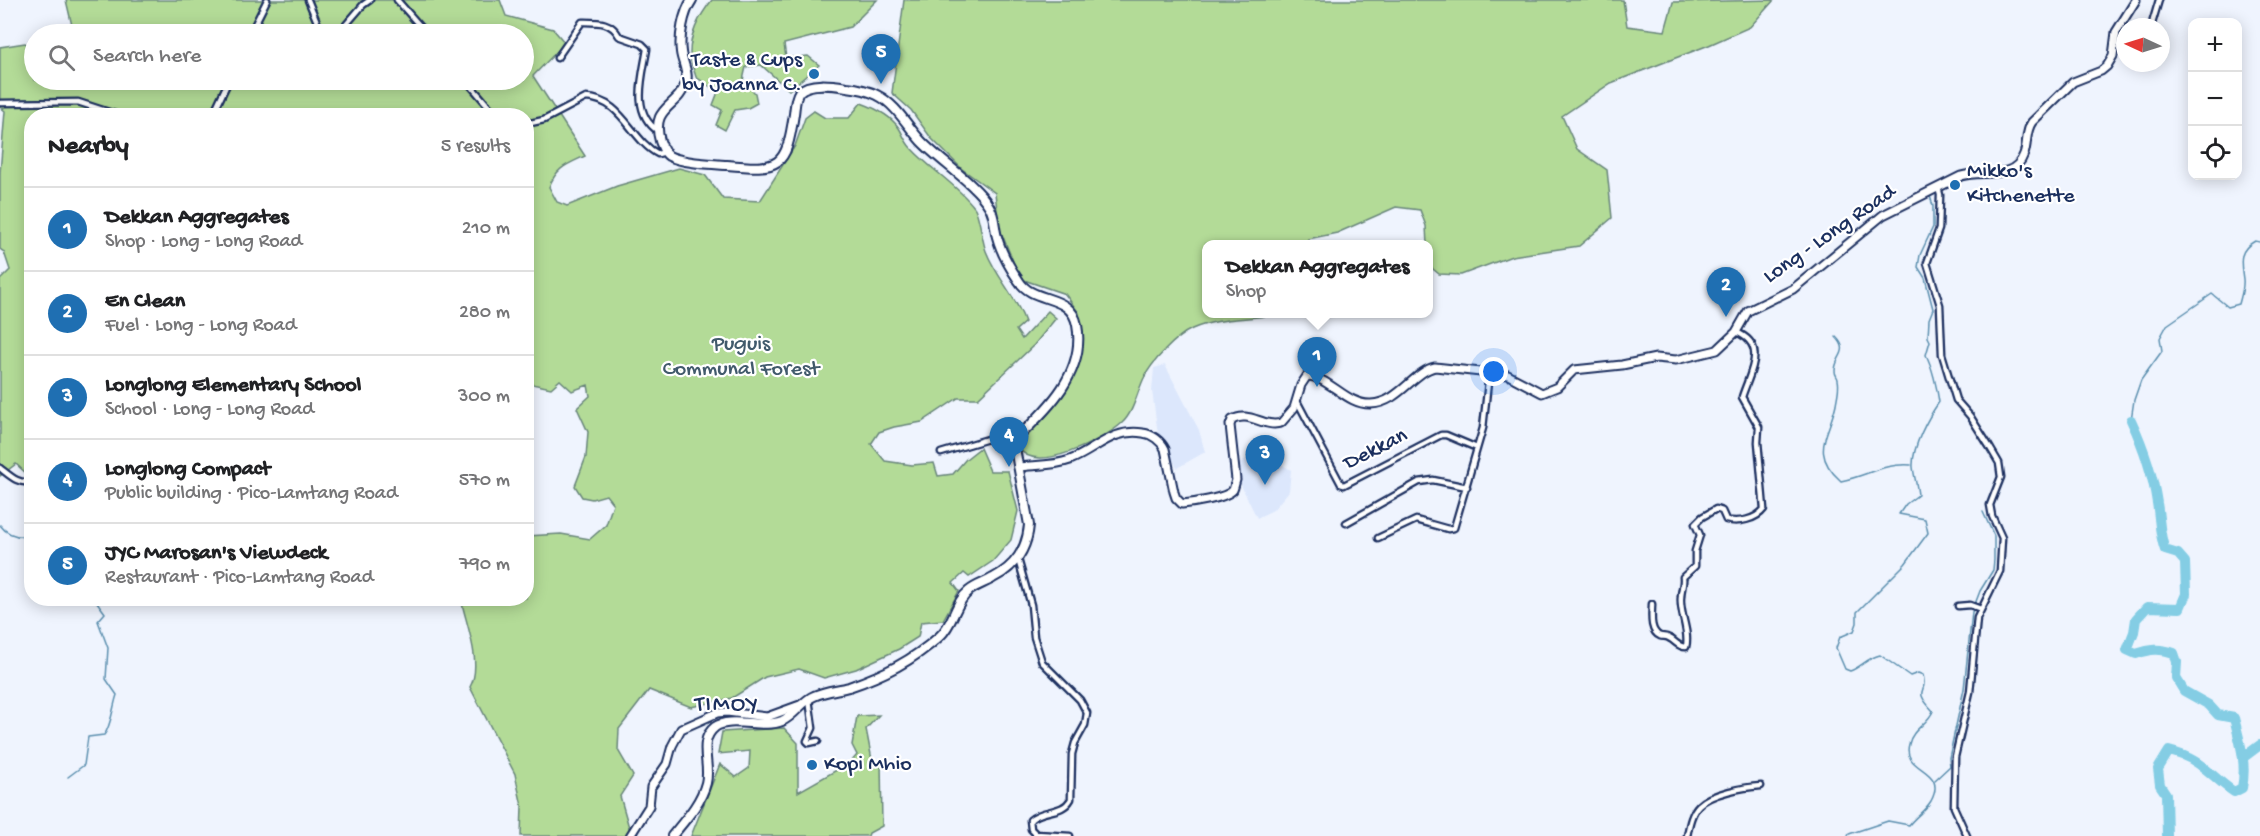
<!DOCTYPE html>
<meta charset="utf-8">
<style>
body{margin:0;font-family:"Gochi Hand",sans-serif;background:#f6f6f6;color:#202124}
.controls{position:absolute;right:18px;top:18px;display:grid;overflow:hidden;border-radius:12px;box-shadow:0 3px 15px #0003}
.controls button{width:54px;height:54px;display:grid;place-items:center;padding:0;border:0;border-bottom:2px solid #e0e0e0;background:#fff;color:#202124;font:30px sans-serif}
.compass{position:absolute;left:2116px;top:18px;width:54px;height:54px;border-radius:50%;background:#fff;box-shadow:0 3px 15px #0003;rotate:274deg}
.you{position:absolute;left:1494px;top:372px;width:21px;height:21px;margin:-15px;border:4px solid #fff;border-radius:50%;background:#1a73e8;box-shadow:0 0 0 9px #1a73e833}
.badge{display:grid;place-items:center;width:39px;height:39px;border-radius:50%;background:#1f6fb2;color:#fff;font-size:20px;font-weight:700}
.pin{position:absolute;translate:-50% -50px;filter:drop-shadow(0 2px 3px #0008)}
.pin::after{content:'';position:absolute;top:32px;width:21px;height:18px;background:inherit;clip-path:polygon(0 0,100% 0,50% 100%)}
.popup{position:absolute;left:1202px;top:240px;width:231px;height:78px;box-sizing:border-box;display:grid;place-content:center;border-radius:12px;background:#fff;filter:drop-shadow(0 2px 4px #0005);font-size:20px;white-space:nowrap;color:#757577}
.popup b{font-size:22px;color:#202124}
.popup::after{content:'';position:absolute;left:50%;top:100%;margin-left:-12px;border:12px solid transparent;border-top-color:#fff}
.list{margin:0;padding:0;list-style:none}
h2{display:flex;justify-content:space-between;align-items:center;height:78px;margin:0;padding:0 24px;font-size:26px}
h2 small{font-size:20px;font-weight:400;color:#757577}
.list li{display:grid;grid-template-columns:39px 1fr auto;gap:18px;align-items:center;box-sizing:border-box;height:84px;padding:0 24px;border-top:2px solid #e0e0e0}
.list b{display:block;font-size:22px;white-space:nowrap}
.list p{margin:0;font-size:20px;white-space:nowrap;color:#757577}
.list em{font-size:20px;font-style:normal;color:#757577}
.icon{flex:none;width:33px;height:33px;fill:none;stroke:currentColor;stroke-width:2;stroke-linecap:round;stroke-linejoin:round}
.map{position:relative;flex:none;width:2260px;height:836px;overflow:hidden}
.search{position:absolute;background:#fff;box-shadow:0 3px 15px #0003;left:24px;top:24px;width:510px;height:66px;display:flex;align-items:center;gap:15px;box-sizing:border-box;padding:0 21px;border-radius:33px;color:#757577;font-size:22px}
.panel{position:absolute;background:#fff;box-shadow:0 3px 15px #0003;left:24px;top:108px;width:510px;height:498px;border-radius:24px}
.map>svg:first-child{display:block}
.built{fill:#dce7fc}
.green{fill:#b3db97;stroke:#67857a;stroke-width:1.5}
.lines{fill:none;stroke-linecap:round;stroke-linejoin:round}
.stream{stroke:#5a8eae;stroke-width:1.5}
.river{stroke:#84cde4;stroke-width:10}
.street-casing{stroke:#1b2f5e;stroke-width:9}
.secondary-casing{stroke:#1b2f5e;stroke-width:11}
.primary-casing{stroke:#1b2f5e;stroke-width:12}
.street{stroke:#fff;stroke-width:4.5}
.secondary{stroke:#fff;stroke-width:7}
.primary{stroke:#fff;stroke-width:8}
.poi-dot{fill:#1f6fb2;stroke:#fff;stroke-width:2}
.labels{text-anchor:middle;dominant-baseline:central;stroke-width:4.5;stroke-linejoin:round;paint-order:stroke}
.poi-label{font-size:22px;fill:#1b2f5e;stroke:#fff;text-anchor:start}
.street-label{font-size:22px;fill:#1b2f5e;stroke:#fff}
.park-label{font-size:22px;fill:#415a6c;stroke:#fff}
.neighbourhood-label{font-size:24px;letter-spacing:1.5px;fill:#1b2f5e;stroke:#fff}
</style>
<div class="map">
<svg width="2260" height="836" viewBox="0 0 2260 836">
<rect width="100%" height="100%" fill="#eff4fe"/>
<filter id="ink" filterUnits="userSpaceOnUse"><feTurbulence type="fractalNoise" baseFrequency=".0167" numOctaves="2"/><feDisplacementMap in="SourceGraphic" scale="12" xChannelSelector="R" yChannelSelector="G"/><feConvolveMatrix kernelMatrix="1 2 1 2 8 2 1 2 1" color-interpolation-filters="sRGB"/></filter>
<g filter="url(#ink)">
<!-- built -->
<path class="built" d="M1165,365L1199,430L1205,452L1177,468L1158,434L1152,391L1154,368Z
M1246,459L1274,460L1291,470L1289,491L1273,510L1257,518L1238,479L1237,466Z"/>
<!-- green -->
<path class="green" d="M66,0H500L506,16L553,29L565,43L533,76L585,156C566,165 557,167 549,187L557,202L567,206L617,186L679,168L705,175L723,199L760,201L795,146L805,118L814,111L825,118H849L861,103C875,108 890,115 899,128C903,134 905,142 911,148C930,169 956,184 974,207C979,212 982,241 986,251C996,277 1016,296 1025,322L1016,330L1022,339L1048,311L1056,318L1034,345L978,398H958L922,422L894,427L879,432L871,444L885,461L912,465L934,463L938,476L953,474L966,459L980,448L990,471H1008L1018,511L1011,540L993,561L969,577L964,573L953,583L959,591L943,620L921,622L918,637L899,649L856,669L824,678L799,669L765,677L732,698L691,707L649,690L619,729L618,750L633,776L620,796L630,831L627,836H521L522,806L515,774L470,687C483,664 466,624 461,599L526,598L527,536L561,534L590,539L606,525L613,504L606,495L592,499L582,497L575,486L586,457L588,432L577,408L590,396L588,385L572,391L560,380L551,388L527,383L526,116H32L31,474L29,476L16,464L0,476V280L10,270L4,252L0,249V173L5,111L0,107V47L25,43L34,47V80H524V34H74Z
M712,0H877L850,27L784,44L786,58L808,56L819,65L789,90L761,65L746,67L743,80L755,93L757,103L748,108L735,110L725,130L716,125L722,110L713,105L718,92L696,77C694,70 690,61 690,53C690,34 700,15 712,0Z
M904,0H1623L1627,26L1665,31L1673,2L1774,0L1750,27L1709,45L1611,83L1562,116L1577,149L1607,170L1612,218L1579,246L1512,256L1461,275L1439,274L1428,265L1426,226L1420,210L1396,207L1337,233L1308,239L1306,244H1206V314H1277C1250,320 1218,317 1192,329C1176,336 1151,363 1144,378C1137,392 1134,412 1122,423C1105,439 1036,475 1019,448L1020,442L1045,417L1060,397L1077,369L1081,345L1079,313L1065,294L1024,280L1015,266L999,227L995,193L962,169L931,138L911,110L892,93Z
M879,715L866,729L873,765L881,760L882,826L869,833L868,836H691L720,764L736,777L749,768L750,751L718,754L722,732L784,728L798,743V792L851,762L857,755L852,745L857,716Z"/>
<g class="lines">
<!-- stream -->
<path class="stream" d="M1836,337C1851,352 1835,356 1835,371C1835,376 1838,376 1838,380C1840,387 1837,397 1836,404C1829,436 1809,453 1841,481C1867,476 1883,463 1911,465
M2131,420L2134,400L2141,380L2162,351L2160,338L2167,325L2212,294L2228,307L2239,304C2241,296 2244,288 2243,279C2241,263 2237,251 2255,241L2260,242
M0,525C8,536 19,538 32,536
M68,777L84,765L88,737L104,735C111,727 113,706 117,695L106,679L108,648L98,621L105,613L94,598
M1935,780L1950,766L1949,758L1964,689L1972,612L1980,591L1993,570L1994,560V536L1983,512
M1848,836L1849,834L1888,821L1909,825C1916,816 1925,811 1931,801C1949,767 1901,773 1909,744C1912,729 1928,724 1933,711C1911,688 1929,694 1923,675L1918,673L1910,676L1880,655C1867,658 1861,667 1850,671L1845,669L1836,648L1840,637L1854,631L1857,623V612L1905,564L1928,533L1925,519L1899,514L1906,504L1918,495C1917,485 1914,476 1913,467C1912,446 1928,418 1939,402C1937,388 1932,366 1926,355L1930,341L1928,337L1929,319L1933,309L1925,278L1918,267L1920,255L1933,227V206L1930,196"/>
<!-- river -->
<path class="river" d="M2131,420C2143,446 2153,475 2157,503C2160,520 2159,534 2165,550L2178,554L2185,562L2186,594L2180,608L2147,607L2136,619L2134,632L2127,650L2136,654C2151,649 2160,648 2174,653L2177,662L2176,678L2184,691L2209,705L2218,715L2234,718C2240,742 2247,763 2242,788L2234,792C2208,774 2202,759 2169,751L2158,769L2160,785L2166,794L2167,836
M2244,757L2260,745"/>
<!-- street casing -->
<g class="street-casing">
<path id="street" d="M308,0L322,34
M397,0L427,34
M2151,27L2159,0
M250,34L267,0
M338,34L363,5L370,0
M557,58L582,22C598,22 611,21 619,36L642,44L647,49C643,76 630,112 658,131
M466,80L497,116
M0,103L78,102L121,116
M212,116L229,80
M526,124L544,120L586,98C622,99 631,140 658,154L665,152
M1938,187L1940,195L1939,229L1927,263L1940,305L1942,354L1956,400L1970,416L1989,446L1999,463L2001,477L1990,505L1992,516L2002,538L2000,571L1977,618L1970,692L1955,757L1954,807L1967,836
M1297,401L1341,484L1344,485L1441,435H1446L1477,448
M941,453L988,439L1013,447
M0,468C9,475 20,486 32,481
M1346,523L1419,482L1433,480L1467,487
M1378,538L1416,520L1448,529L1454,528L1483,428L1489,373
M1018,559L1031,605L1034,637L1042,662L1080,700L1087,713L1085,725L1075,743L1072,754L1071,799C1062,815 1043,808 1030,820L1031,829L1036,834L1070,836
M1652,604C1652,614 1649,631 1660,636C1663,637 1666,636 1669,638C1676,641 1677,647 1686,647C1690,631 1679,613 1681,597C1681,589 1684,585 1683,577L1695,566V551L1700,535L1695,524L1702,517L1716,509L1722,511L1726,520C1738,523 1756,520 1764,509L1758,442L1759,427L1742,397C1749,374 1769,345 1736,332
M1958,606L1970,605L1981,609
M809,699L813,728L807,741L809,743L818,741
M1687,836C1689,826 1691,813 1699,805C1711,793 1745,787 1761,786"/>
</g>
<!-- secondary casing -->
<g class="secondary-casing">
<path id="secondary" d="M1018,467C1035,465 1054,466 1070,460C1096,450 1112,428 1143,433C1152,434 1161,441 1165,449L1174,492L1176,498L1182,504C1193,503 1227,498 1233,490C1234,488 1235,483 1236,480L1230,425L1232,420C1249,410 1263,428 1281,423L1294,408L1301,385L1307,376C1330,377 1346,405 1371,404C1399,403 1414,371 1435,367L1508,375L1542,393L1557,387L1574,370L1622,365L1656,358L1676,360L1717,350L1736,332L1748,311L1793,289L1883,215L1961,176C1982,169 2014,182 2024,154C2028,143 2025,132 2032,122L2073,82L2101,71L2107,66L2113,56L2116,32L2136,0
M630,836L649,806L651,787L667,764L672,746L681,729L717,713L727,712L767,717L800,705"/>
</g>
<!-- primary casing -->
<g class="primary-casing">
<path id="primary" d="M672,836C685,820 701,803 706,783C711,765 697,741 715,727C730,716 763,729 782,721C795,715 802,701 814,696C825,691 838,690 849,687C884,675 912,661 940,636C954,623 955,602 969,591C976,585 985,583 993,578C1015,567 1027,549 1029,525L1014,443L1016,439C1048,409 1086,372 1077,325C1071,293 1033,304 1019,281C1010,268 1001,252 997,237C994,227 995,215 989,206C976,184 940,161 921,141C907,126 897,105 877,95C869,91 856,88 847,87C834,85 809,81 799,92C795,98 795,107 794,114C786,168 780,170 727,165C712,164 682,163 669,156C664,153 662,146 660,141C650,106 678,108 686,83C689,72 682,62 681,52C679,37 683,13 692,0"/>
</g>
<!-- street -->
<use href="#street" class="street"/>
<!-- secondary -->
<use href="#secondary" class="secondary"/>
<!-- primary -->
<use href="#primary" class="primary"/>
</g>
</g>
<!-- markers -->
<g class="poi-dot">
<circle cx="814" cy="74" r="6"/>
<circle cx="1955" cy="185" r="6"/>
<circle cx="812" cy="765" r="6"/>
</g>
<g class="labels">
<!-- poi labels -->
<g class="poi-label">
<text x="802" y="61" text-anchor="end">Taste &amp; Cups<tspan x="802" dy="25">by Joanna C.</tspan></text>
<text x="1967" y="172">Mikko's<tspan x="1967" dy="25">Kitchenette</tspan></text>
<text x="824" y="765">Kopi Mhio</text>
</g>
<!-- street labels -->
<g class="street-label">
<text transform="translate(1830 235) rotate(-35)">Long - Long Road</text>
<text transform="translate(1376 450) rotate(-27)">Dekkan</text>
</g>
<!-- park labels -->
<g class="park-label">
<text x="741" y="345">Puguis<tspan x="741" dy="25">Communal Forest</tspan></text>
</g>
<!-- neighbourhood labels -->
<g class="neighbourhood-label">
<text x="727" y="705">TIMOY</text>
</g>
</g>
</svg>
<div class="controls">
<button>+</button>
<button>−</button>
<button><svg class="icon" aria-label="locate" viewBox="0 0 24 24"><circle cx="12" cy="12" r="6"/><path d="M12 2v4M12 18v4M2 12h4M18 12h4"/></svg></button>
</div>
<svg class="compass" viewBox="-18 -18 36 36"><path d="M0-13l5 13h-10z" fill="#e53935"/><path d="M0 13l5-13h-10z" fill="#757577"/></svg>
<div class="you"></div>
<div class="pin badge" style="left:1317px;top:387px">1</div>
<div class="popup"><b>Dekkan Aggregates</b>Shop</div>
<div class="pin badge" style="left:1726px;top:317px">2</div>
<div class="pin badge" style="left:1265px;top:485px">3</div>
<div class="pin badge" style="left:1009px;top:467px">4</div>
<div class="pin badge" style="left:881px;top:84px">5</div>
<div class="search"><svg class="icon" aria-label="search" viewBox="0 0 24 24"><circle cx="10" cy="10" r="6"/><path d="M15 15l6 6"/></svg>Search here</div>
<section class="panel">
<h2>Nearby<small>5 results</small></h2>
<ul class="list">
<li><span class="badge">1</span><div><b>Dekkan Aggregates</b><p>Shop · Long - Long Road</p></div><em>210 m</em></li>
<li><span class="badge">2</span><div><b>En Clean</b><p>Fuel · Long - Long Road</p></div><em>280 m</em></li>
<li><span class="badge">3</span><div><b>Longlong Elementary School</b><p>School · Long - Long Road</p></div><em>300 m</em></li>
<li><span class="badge">4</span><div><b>Longlong Compact</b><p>Public building · Pico-Lamtang Road</p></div><em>570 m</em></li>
<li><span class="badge">5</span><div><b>JYC Marosan's Viewdeck</b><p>Restaurant · Pico-Lamtang Road</p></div><em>790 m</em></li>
</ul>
</section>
</div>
